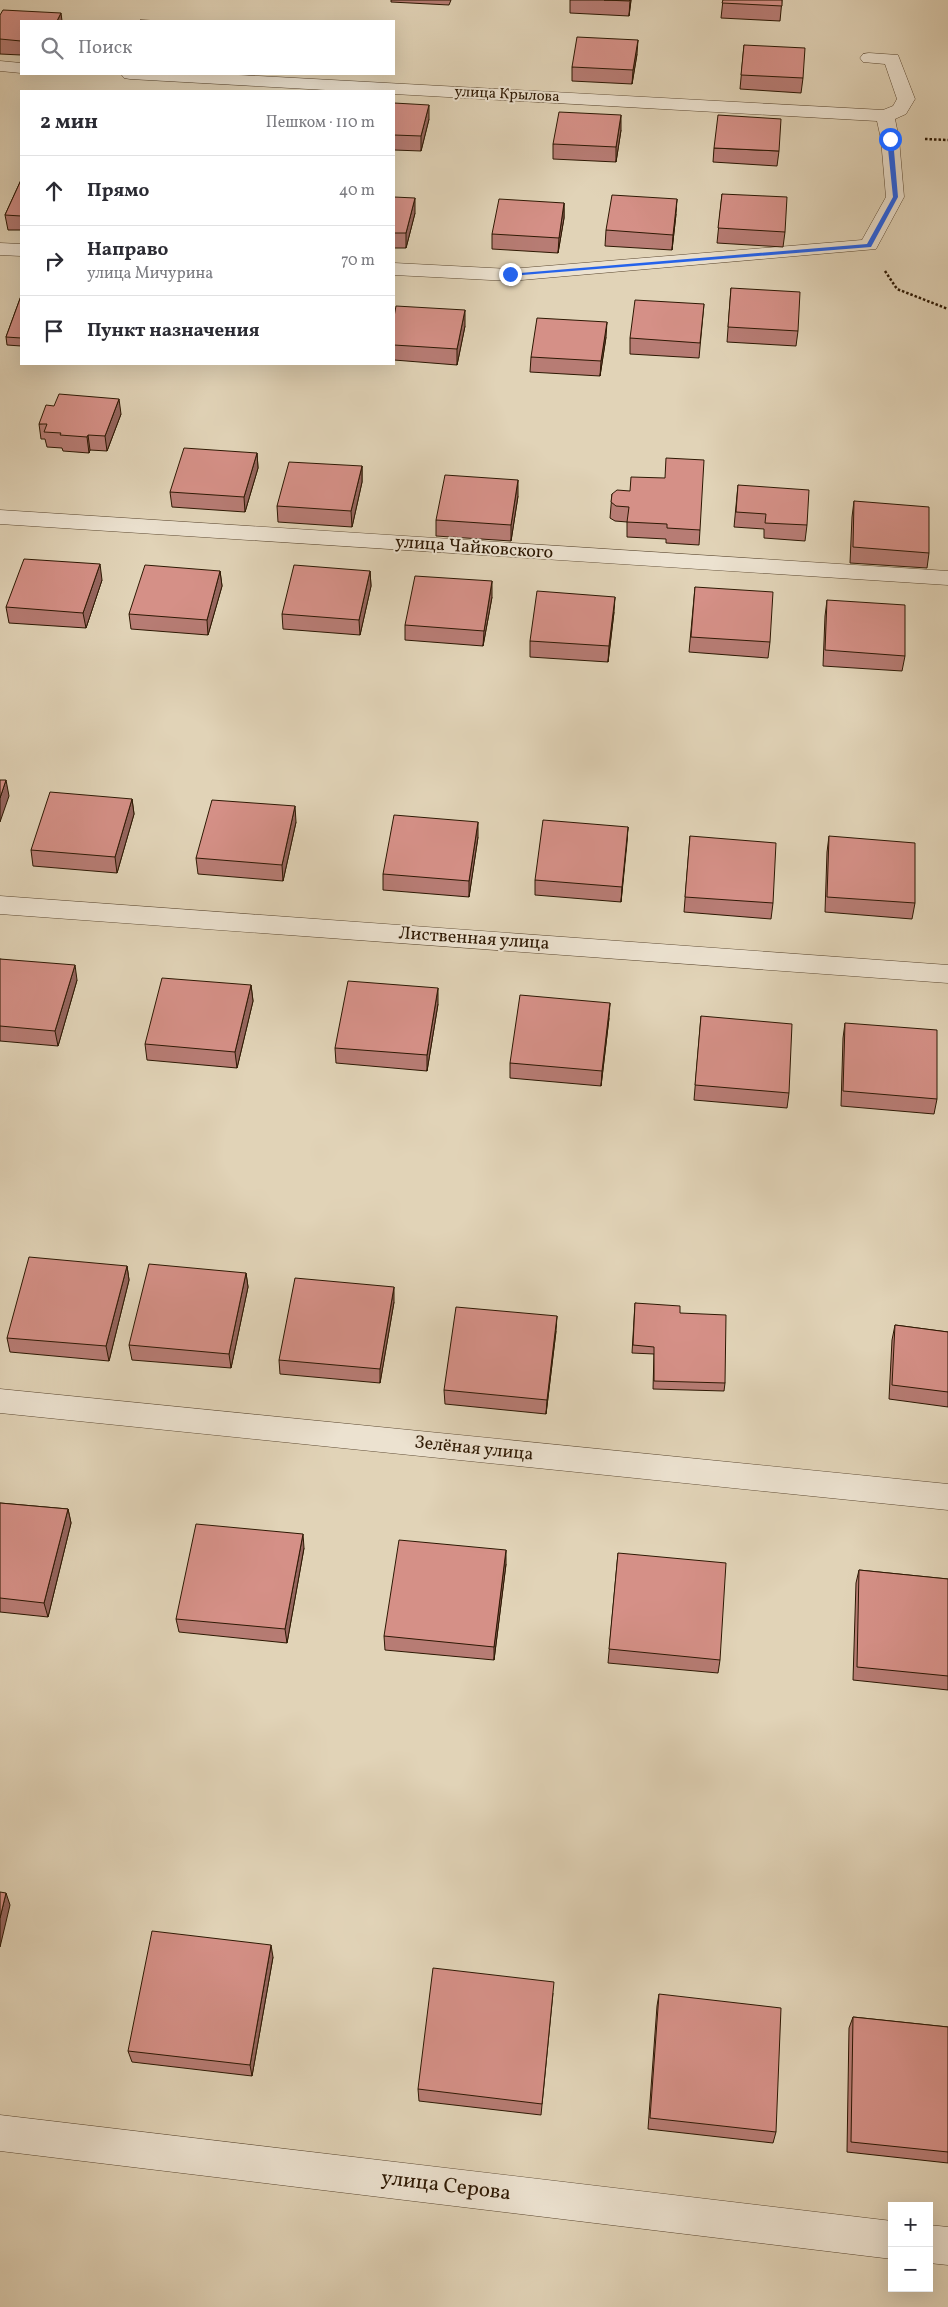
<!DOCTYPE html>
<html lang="ru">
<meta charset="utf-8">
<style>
body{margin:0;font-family:Vollkorn,serif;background:#f7f7f7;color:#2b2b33}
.controls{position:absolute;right:15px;bottom:15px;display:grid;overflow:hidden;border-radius:0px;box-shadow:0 5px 20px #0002}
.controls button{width:45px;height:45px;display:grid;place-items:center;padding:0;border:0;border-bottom:1px solid #e1e1e2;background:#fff;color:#2b2b33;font:25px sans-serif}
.stop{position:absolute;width:15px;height:15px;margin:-11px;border:4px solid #2563eb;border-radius:50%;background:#fff}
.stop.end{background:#2563eb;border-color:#fff;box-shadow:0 1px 5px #0008}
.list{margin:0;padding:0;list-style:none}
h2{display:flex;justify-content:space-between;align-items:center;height:65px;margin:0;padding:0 20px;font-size:21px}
h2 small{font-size:16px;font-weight:400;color:#7c7c81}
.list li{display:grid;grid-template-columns:32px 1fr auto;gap:15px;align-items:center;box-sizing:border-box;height:70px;padding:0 20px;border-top:1px solid #e1e1e2}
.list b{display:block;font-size:19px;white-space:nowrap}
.list p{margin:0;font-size:16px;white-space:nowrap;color:#7c7c81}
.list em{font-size:16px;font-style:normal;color:#7c7c81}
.icon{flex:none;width:28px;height:28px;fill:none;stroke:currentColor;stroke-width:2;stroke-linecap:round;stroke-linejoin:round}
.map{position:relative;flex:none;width:948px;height:2307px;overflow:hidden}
.search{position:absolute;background:#fff;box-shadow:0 5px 20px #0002;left:20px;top:20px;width:375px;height:55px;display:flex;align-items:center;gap:12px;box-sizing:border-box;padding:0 18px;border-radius:0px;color:#7c7c81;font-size:19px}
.panel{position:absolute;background:#fff;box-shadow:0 5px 20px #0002;left:20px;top:90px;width:375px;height:275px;border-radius:0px}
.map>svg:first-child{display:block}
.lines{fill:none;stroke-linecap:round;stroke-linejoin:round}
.minor-casing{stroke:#5a4730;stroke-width:1}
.path{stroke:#2d1803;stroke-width:2.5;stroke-dasharray:2.5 2;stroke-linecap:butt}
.minor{fill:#ece2d0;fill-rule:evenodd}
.wall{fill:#b77c74;stroke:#2d1803}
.shaded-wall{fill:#95655e;stroke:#2d1803}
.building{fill:#d59087;stroke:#2d1803}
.route{fill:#2563eb}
.labels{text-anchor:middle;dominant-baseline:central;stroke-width:4;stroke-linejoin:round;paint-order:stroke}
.far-street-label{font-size:15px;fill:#2d1803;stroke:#ece2d0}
.street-label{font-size:18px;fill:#2d1803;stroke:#ece2d0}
.near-street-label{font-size:21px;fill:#2d1803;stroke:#ece2d0}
</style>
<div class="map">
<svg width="948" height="2307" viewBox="0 0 948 2307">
<rect width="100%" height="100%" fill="#e1d3b7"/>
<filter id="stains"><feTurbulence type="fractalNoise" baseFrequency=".004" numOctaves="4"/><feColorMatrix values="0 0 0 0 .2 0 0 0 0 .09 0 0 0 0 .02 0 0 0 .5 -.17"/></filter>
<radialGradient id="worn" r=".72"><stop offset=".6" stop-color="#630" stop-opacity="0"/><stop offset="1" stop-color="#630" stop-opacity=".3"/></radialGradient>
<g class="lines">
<!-- minor casing -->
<g class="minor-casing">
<path id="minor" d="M869,53L898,55L915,99L906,114L895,119L899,139L904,197L876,249L510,281L394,275V263L510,269L862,240L886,197L881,139L877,121L394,94V91H344L130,79L124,78L121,74H221L883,110L893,106L897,99L885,64L863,62L860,58L863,54Z
M0,61L21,63V73L0,71Z
M0,243L21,244V256L0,255Z
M0,510L948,571V585L0,524Z
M0,896L948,965V983L0,914Z
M0,1389L948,1484V1510L0,1413Z
M0,2115L892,2221V2259L0,2151Z
M929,2225L948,2227V2265L929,2263Z"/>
</g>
<!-- path -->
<path class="path" d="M925,139L948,140
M885,271L897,289L948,309"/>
<!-- minor -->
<use href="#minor" class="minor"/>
</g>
<!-- wall -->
<path class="wall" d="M391,0H451L449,5L391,2Z
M570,0H631L629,16L570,13Z
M723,0H782L780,21L721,18Z
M0,15L21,21V55L0,54Z
M744,45L803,78L801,93L740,89Z
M637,54L632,84L572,81V67Z
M394,103L429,119L421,151L394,150Z
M621,130L616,162L553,159V144Z
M714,148L779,151L777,166L713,162Z
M21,180V230H8L5,215Z
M722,194L785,232L783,247L717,243Z
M394,197L415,213L406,248H394Z
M564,203V218L558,253L492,249V234Z
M676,214L672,250L605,246L606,230Z
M731,288L798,331L796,346L727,342Z
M21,296V346L7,345L6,337Z
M704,304L699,358L630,354V338Z
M394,317L465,326L457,365L394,360Z
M606,337L600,376L530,372L531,357Z
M121,414L107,451L90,450L89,453L63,451L62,448L47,447L45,439H41L39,424Z
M257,453L258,468L245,512L172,507L170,492Z
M362,466V482L352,527L278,522L277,506Z
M738,485L807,525L805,541L764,538V529L734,527Z
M612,494L700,530L699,545L666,543V539L627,537V522L615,521L610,518Z
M518,496L511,541L436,536V520Z
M854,501L929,553L927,568L850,563L852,517Z
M220,571L222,586L208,635L131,629L129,614Z
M370,571L371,586L360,635L283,629L282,614Z
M102,580L86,628L9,623L6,607Z
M695,587L770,642L768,658L689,652Z
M492,597L483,646L405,640V625Z
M827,600L905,656L902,671L823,666L825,616Z
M614,612L608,662L530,657V641Z
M132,799L134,814L117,873L33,866L31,850Z
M296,822L283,881L198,874L196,858Z
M628,827L621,902L535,895V880Z
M690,836L773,903L771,919L684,912Z
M829,836L915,903L912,919L825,912L827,852Z
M478,837L469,897L383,890V874Z
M0,959L77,980L58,1046L0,1041Z
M251,985L253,1001L237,1068L147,1060L145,1044Z
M438,1004L427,1071L336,1063L335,1048Z
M701,1016L789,1093L787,1108L694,1100Z
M609,1018L601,1086L510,1078V1063Z
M845,1023L937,1099L934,1114L841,1106L843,1038Z
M127,1266L129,1280L109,1361L10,1352L7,1338Z
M246,1273L248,1287L231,1368L132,1360L129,1345Z
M394,1302L380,1383L280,1374L279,1360Z
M635,1303L680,1313L725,1383L724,1391L653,1389L654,1354L632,1353Z
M895,1325L948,1332V1407L889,1399L892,1340Z
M556,1331L546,1414L445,1404L444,1390Z
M0,1503L68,1509L71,1523L48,1617L0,1612Z
M304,1548L287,1643L179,1632L176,1619Z
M618,1553L720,1660L718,1673L608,1663Z
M506,1564L494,1660L385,1650L384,1636Z
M859,1570L948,1579V1690L853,1680L856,1583Z
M273,1957L252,2076L132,2062L128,2051Z
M553,1993L541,2115L419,2101L418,2089Z
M659,1994L776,2132L773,2143L648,2129L657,2006Z
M853,2017L948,2027V2163L847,2152L849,2028Z"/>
<!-- shaded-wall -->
<path class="shaded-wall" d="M630,0H631L629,16Z
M61,13L62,21H57Z
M638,40L637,54L632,84L633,70Z
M429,105V119L421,151V136Z
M621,115V130L616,162V147Z
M415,198V213L406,248V233Z
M677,199L676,214L672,250L673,235Z
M564,203V218L558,253L559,238Z
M465,310V326L457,365V349Z
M607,322L606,337L600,376L601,361Z
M119,399L121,414L107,451L105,436Z
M88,435L90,450L89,453L87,437Z
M257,453L258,468L245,512L244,497Z
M362,466V482L352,527L351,511Z
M518,480V496L511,541V525Z
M100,564L102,580L86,628L83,613Z
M220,571L222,586L208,635L207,620Z
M370,571L371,586L360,635L359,620Z
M492,581V597L483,646L484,631Z
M615,597L614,612L608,662L609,646Z
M6,780L9,796L0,822V798Z
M132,799L134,814L117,873L115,857Z
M295,806L296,822L283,881L282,865Z
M478,822V837L469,897V881Z
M628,827L627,843L621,902L622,887Z
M75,965L77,980L58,1046L55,1031Z
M251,985L253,1001L237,1068L235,1052Z
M438,988V1004L427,1071V1055Z
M610,1003L609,1018L601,1086L602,1071Z
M127,1266L129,1280L109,1361L106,1346Z
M246,1273L248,1287L231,1368L229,1354Z
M394,1287V1302L380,1383V1369Z
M557,1316L556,1331L546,1414L547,1400Z
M68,1509L71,1523L48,1617L44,1603Z
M303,1534L304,1548L287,1643L285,1629Z
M506,1550V1564L494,1660V1647Z
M6,1893L10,1905L0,1947V1918Z
M271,1945L273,1957L252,2076L250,2065Z"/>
<!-- building -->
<path class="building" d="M604,0H630L629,1Z
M723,0H782V6L722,3Z
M3,10L61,13L57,21H21V41L0,39V15Z
M140,20L161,21H140Z
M577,37L638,40L633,70L572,67Z
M744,45L805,48L803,78L741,75Z
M394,103L429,105L421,136L394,135Z
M559,112L621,115L616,147L553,144Z
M718,115L781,119L779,151L714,148Z
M21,180V216L5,215Z
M722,194L787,197L785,232L718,228Z
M612,195L677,199L673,235L606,230Z
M394,197L415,198L406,233H394Z
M499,199L564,203L559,238L492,234Z
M731,288L800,292L798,331L728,327Z
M21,296V338L6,337Z
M635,300L704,304L700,343L630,338Z
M396,306L465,310L457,349L394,345V317Z
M537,318L607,322L601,361L531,357Z
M59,394L119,399L105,436L88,435L87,437L60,435L61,433L44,432L47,424H39L46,405L54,406Z
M184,448L257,453L244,497L170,492Z
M666,458L704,460L700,530L667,528V524L627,522L629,507L616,506L611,502L612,494L617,490L630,491L631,477L665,478Z
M289,462L362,466L351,511L277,506Z
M445,475L518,480L511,525L436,520Z
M738,485L809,490L807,525L765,523L766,514L736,512Z
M854,501L929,507V553L853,547Z
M24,559L100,564L83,613L6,607Z
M145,565L220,571L207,620L129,614Z
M294,565L370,571L359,620L282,614Z
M415,576L492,581L484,631L405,625Z
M695,587L773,592L770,642L691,637Z
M537,591L615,597L609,646L530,641Z
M827,600L905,605V656L825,650Z
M0,780H6L0,798Z
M50,792L132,799L115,857L31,850Z
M212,800L295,806L282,865L196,858Z
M394,815L478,822L469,881L383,874Z
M543,820L628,827L622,887L535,880Z
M690,836L776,843L773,903L685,897Z
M829,836L915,843V903L827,897Z
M0,959L75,965L55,1031L0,1026Z
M162,978L251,985L235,1052L145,1044Z
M348,981L438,988L427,1055L335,1048Z
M520,995L610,1003L602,1071L510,1063Z
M701,1016L792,1024L789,1093L695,1085Z
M845,1023L937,1030V1099L843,1091Z
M29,1257L127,1266L106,1346L7,1338Z
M149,1264L246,1273L229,1354L129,1345Z
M295,1278L394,1287L380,1369L279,1360Z
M635,1303L680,1306V1313L726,1315L725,1383L654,1381V1347L633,1345Z
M456,1307L557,1316L547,1400L444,1390Z
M895,1325L948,1332V1392L892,1385Z
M0,1503L68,1509L44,1603L0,1598Z
M196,1524L303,1534L285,1629L176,1619Z
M399,1540L506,1550L494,1647L384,1636Z
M618,1553L726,1563L720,1660L609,1649Z
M859,1570L948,1579V1676L857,1667Z
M0,1892L6,1893L0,1918Z
M152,1931L271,1945L250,2065L128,2051Z
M433,1968L554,1982L542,2104L418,2089Z
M659,1994L781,2008L776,2132L650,2118Z
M853,2017L948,2027V2152L851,2142Z"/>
<!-- route -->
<path class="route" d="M890,137L893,139L898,197L871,247L510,276L507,274L867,244L893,197L887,139Z"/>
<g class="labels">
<!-- far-street labels -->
<g class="far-street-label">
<text transform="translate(507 95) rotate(3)">улица Крылова</text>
</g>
<!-- street labels -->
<g class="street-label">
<text transform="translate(474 548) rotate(4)">улица Чайковского</text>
<text transform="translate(474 939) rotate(4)">Лиственная улица</text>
<text transform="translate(474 1449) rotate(6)">Зелёная улица</text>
</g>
<!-- near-street labels -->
<g class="near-street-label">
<text transform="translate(446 2186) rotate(7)">улица Серова</text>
</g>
</g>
<rect width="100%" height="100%" filter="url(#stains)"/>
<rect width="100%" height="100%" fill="url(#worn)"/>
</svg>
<div class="controls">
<button>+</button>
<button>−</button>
</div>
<div class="stop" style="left:890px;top:139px"></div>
<div class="stop end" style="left:510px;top:274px"></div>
<div class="search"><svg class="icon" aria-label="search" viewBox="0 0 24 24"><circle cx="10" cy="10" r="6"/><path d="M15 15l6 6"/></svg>Поиск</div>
<section class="panel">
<h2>2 мин<small>Пешком · 110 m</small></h2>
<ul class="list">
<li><svg class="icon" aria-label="ahead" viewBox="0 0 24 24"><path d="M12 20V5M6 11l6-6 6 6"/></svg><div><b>Прямо</b></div><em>40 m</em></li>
<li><svg class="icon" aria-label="right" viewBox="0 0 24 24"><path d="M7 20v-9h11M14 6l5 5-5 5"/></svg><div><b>Направо</b><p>улица Мичурина</p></div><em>70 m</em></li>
<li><svg class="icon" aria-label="arrive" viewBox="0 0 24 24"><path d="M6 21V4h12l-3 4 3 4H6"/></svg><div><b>Пункт назначения</b></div></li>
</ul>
</section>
</div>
